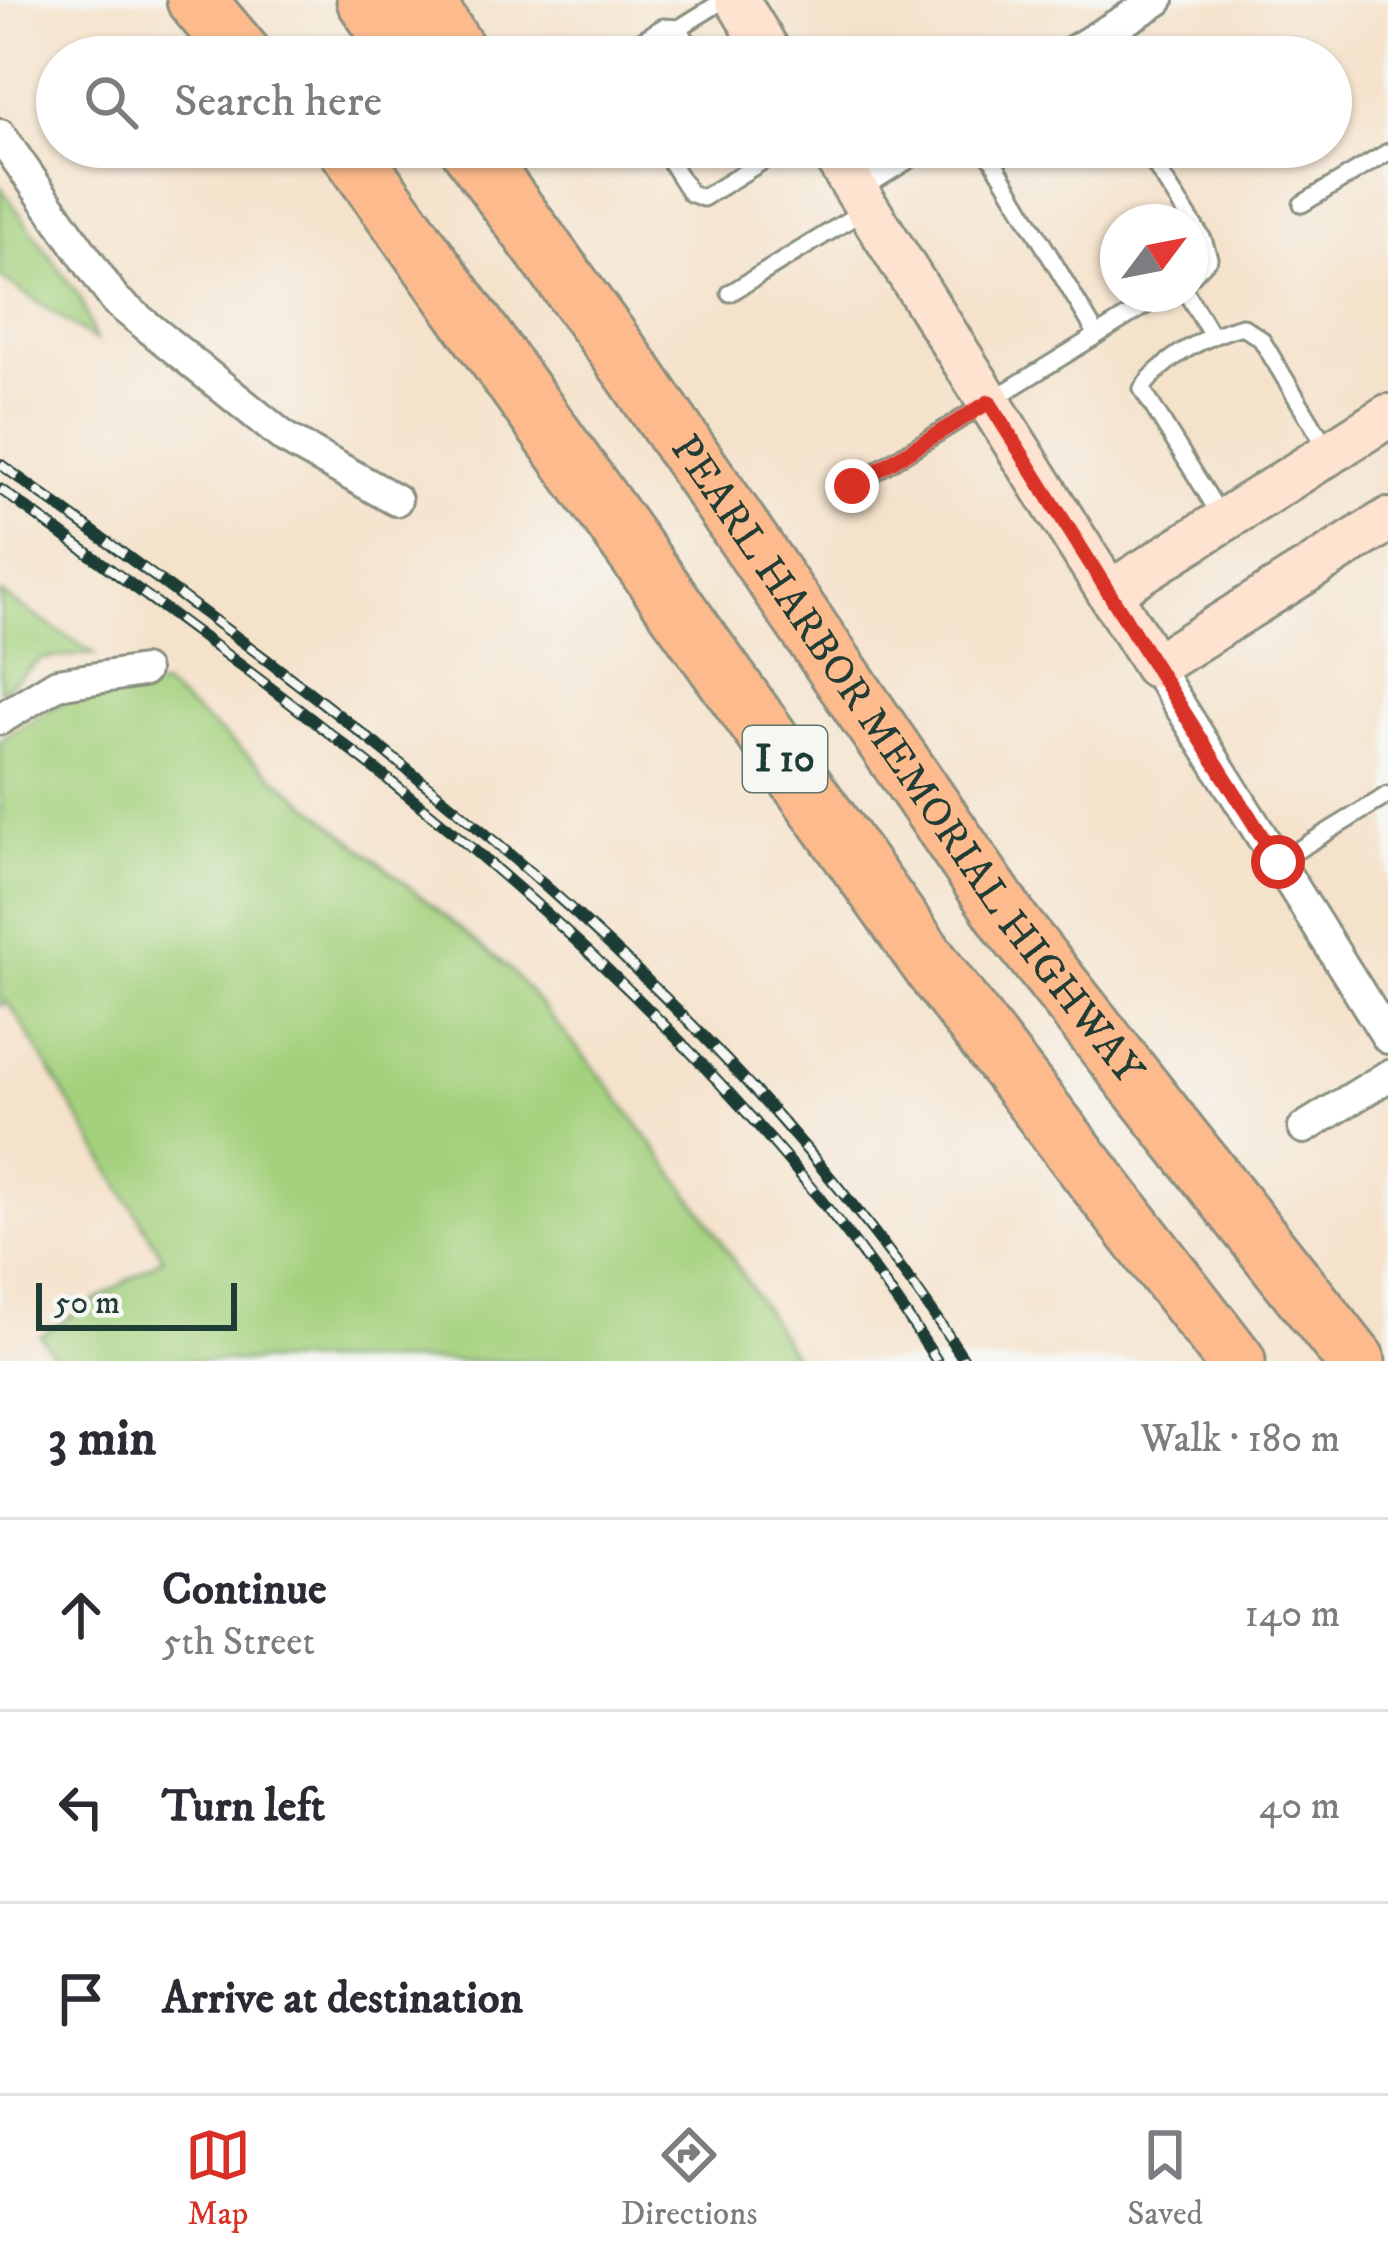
<!DOCTYPE html>
<meta charset="utf-8">
<style>
body{margin:0;font-family:"IM FELL DW Pica",serif;background:#f7f7f7;color:#2b2b33}
.compass{position:absolute;left:1100px;top:204px;width:108px;height:108px;border-radius:50%;background:#fff;box-shadow:0 3px 9px #0004;rotate:58deg}
.scale{position:absolute;left:36px;bottom:30px;width:201px;box-sizing:border-box;padding-left:12px;border:6px solid #1f3d34;border-top:0;font-size:33px;line-height:42px;white-space:nowrap;color:#1f3d34;-webkit-text-stroke:9px #f6f6f2;paint-order:stroke}
.stop{position:absolute;width:36px;height:36px;margin:-27px;border:9px solid #d93025;border-radius:50%;background:#fff}
.stop.end{background:#d93025;border-color:#fff;box-shadow:0 3px 12px #0008}
.list{margin:0;padding:0;list-style:none}
h2{display:flex;justify-content:space-between;align-items:center;height:156px;margin:0;padding:0 48px;font-size:51px}
h2 small{font-size:39px;font-weight:400;color:#7c7c81}
.list li{display:grid;grid-template-columns:78px 1fr auto;gap:36px;align-items:center;box-sizing:border-box;height:192px;padding:0 48px;border-top:3px solid #e1e1e2}
.list b{display:block;font-size:45px;white-space:nowrap}
.list p{margin:0;font-size:39px;white-space:nowrap;color:#7c7c81}
.list em{font-size:39px;font-style:normal;color:#7c7c81}
.icon{flex:none;width:66px;height:66px;fill:none;stroke:currentColor;stroke-width:2;stroke-linecap:round;stroke-linejoin:round}
.map{position:relative;flex:none;width:1388px;height:1361px;overflow:hidden}
.search{position:absolute;background:#fff;box-shadow:0 3px 9px #0004;left:36px;right:36px;top:36px;height:132px;display:flex;align-items:center;gap:30px;box-sizing:border-box;padding:0 42px;border-radius:66px;color:#7c7c81;font-size:45px}
.sheet{height:732px;background:#fff}
nav{display:flex;justify-content:space-around;align-items:center;box-sizing:border-box;height:168px;border-top:3px solid #e1e1e2;background:#fff;font-size:33px;color:#7c7c81}
nav a{display:grid;justify-items:center;gap:6px}
nav .on{color:#d93025}
.map>svg:first-child{display:block}
.green{fill:#a5d17e;stroke:#628759;stroke-width:3}
.lines{fill:none;stroke-linecap:round;stroke-linejoin:round}
.lane-casing{stroke:#8a9080;stroke-width:21}
.street-casing{stroke:#8a9080;stroke-width:36}
.secondary-casing{stroke:#8a9080;stroke-width:48}
.highway-casing{stroke:#8a9080;stroke-width:63}
.lane{stroke:#fff;stroke-width:15}
.street{stroke:#fff;stroke-width:30}
.secondary{stroke:#fee3d1;stroke-width:42}
.highway{stroke:#fcba8d;stroke-width:57}
.rail-casing{stroke:#1f3d34;stroke-width:12}
.rail{stroke:#f6f6f2;stroke-width:8;stroke-dasharray:22;stroke-linecap:butt}
.route{stroke:#d93025;stroke-width:15}
.labels{text-anchor:middle;dominant-baseline:central;stroke-width:9;stroke-linejoin:round;paint-order:stroke}
.shield{fill:#f6f6f2;stroke:#60746d;stroke-width:3}
.shield-label{font-size:39px;font-weight:bold;fill:#1f3d34}
.street-label{font-size:42px;fill:#1f3d34;stroke:#f6f6f2}
</style>
<div class="map">
<svg width="1388" height="1361" viewBox="0 0 1388 1361">
<rect width="100%" height="100%" fill="#f6f6f2"/>
<filter id="ink" filterUnits="userSpaceOnUse"><feTurbulence type="fractalNoise" baseFrequency=".00833" numOctaves="2"/><feDisplacementMap in="SourceGraphic" scale="24" xChannelSelector="R" yChannelSelector="G"/><feConvolveMatrix kernelMatrix="1 2 1 2 8 2 1 2 1" color-interpolation-filters="sRGB"/></filter>
<filter id="wash" filterUnits="userSpaceOnUse"><feTurbulence type="fractalNoise" baseFrequency=".004" numOctaves="4" result="noise"/><feDisplacementMap in="SourceGraphic" scale="48" xChannelSelector="R" yChannelSelector="G"/><feGaussianBlur stdDeviation="2.7" result="paint"/><feColorMatrix in="noise" values="0 0 0 0 0 0 0 0 0 0 0 0 0 0 0 0 0 1.4 0 .05"/><feComposite in="paint" operator="in"/></filter>
<g filter="url(#wash)">
<rect width="100%" height="100%" fill="#f5e2cb"/>
<!-- green -->
<path class="green" d="M0,186L80,298L96,341L0,277Z
M0,593L94,654L41,659L0,692Z
M163,686L510,969L611,1088L704,1214L797,1361H58L40,1336L163,1258L16,1014L7,1002L0,1006V740L66,700Z"/>
</g>
<g filter="url(#ink)">
<g class="lines">
<!-- lane casing -->
<g class="lane-casing">
<path id="lane" d="M615,57L663,27L679,28
M697,57L679,28L724,0
M661,147L690,193L703,198L786,147
M985,147L1097,335
M1143,147L1203,239L1209,258L1190,278
M1302,204L1388,152
M730,293L865,210
M1187,294L1212,336
M852,486L1164,294
M1222,518L1142,389C1163,358 1207,335 1242,326L1261,339L1328,450
M1278,862L1388,795"/>
</g>
<!-- street casing -->
<g class="street-casing">
<path id="street" d="M1064,57L1158,0
M0,135L115,300L285,438L396,500
M853,186L916,147
M1155,666L1388,1038
M0,719L57,684L143,671
M1304,1128L1388,1076"/>
</g>
<!-- secondary casing -->
<g class="secondary-casing">
<path id="secondary" d="M737,0L772,57
M829,147L1155,666L1388,520
M1109,593L1388,416"/>
</g>
<!-- highway casing -->
<g class="highway-casing">
<g id="highway">
<path d="M196,0L244,57"/>
<path d="M366,0L405,57"/>
<path d="M424,0L460,57"/>
<path d="M347,147L941,979L1236,1361"/>
<path id="s1" d="M469,147L634,373L1013,926L1356,1361"/>
</g>
</g>
<!-- lane -->
<use href="#lane" class="lane"/>
<!-- street -->
<use href="#street" class="street"/>
<!-- secondary -->
<use href="#secondary" class="secondary"/>
<!-- highway -->
<use href="#highway" class="highway"/>
<!-- rail casing -->
<g class="rail-casing">
<path id="rail" d="M0,464C359,724 720,983 965,1361
M0,489C350,743 699,991 937,1361"/>
</g>
<!-- rail -->
<use href="#rail" class="rail"/>
</g>
</g>
<g class="lines" filter="url(#ink)">
<!-- route -->
<path class="route" d="M852,486L989,402L1278,862"/>
</g>
<g class="labels">
<!-- shield labels -->
<rect class="shield" x="743" y="726" width="84" height="66" rx="9"/>
<g class="shield-label">
<text x="785" y="759">I 10</text>
</g>
<!-- street labels -->
<g class="street-label">
<text stroke="none"><textPath href="#s1" startOffset="753">PEARL HARBOR MEMORIAL HIGHWAY</textPath></text>
</g>
</g>
</svg>
<svg class="compass" viewBox="-18 -18 36 36"><path d="M0-13l5 13h-10z" fill="#e53935"/><path d="M0 13l5-13h-10z" fill="#7c7c81"/></svg>
<div class="scale">50 m</div>
<div class="stop" style="left:1278px;top:862px"></div>
<div class="stop end" style="left:852px;top:486px"></div>
<div class="search"><svg class="icon" aria-label="search" viewBox="0 0 24 24"><circle cx="10" cy="10" r="6"/><path d="M15 15l6 6"/></svg>Search here</div>
</div>
<section class="sheet">
<h2>3 min<small>Walk · 180 m</small></h2>
<ul class="list">
<li><svg class="icon" aria-label="ahead" viewBox="0 0 24 24"><path d="M12 20V5M6 11l6-6 6 6"/></svg><div><b>Continue</b><p>5th Street</p></div><em>140 m</em></li>
<li><svg class="icon" aria-label="left" viewBox="0 0 24 24"><path d="M17 20v-9H6M10 6l-5 5 5 5"/></svg><div><b>Turn left</b></div><em>40 m</em></li>
<li><svg class="icon" aria-label="arrive" viewBox="0 0 24 24"><path d="M6 21V4h12l-3 4 3 4H6"/></svg><div><b>Arrive at destination</b></div></li>
</ul>
</section>
<nav>
<a class="on"><svg class="icon" aria-label="map" viewBox="0 0 24 24"><path d="M3 6l6-2 6 2 6-2v14l-6 2-6-2-6 2zM9 4v14M15 6v14"/></svg>Map</a>
<a><svg class="icon" aria-label="directions" viewBox="0 0 24 24"><path d="M12 3l9 9-9 9-9-9zM9 14v-3h6M13 9l2 2-2 2"/></svg>Directions</a>
<a><svg class="icon" aria-label="saved" viewBox="0 0 24 24"><path d="M7 4h10v16l-5-4-5 4z"/></svg>Saved</a>
</nav>
